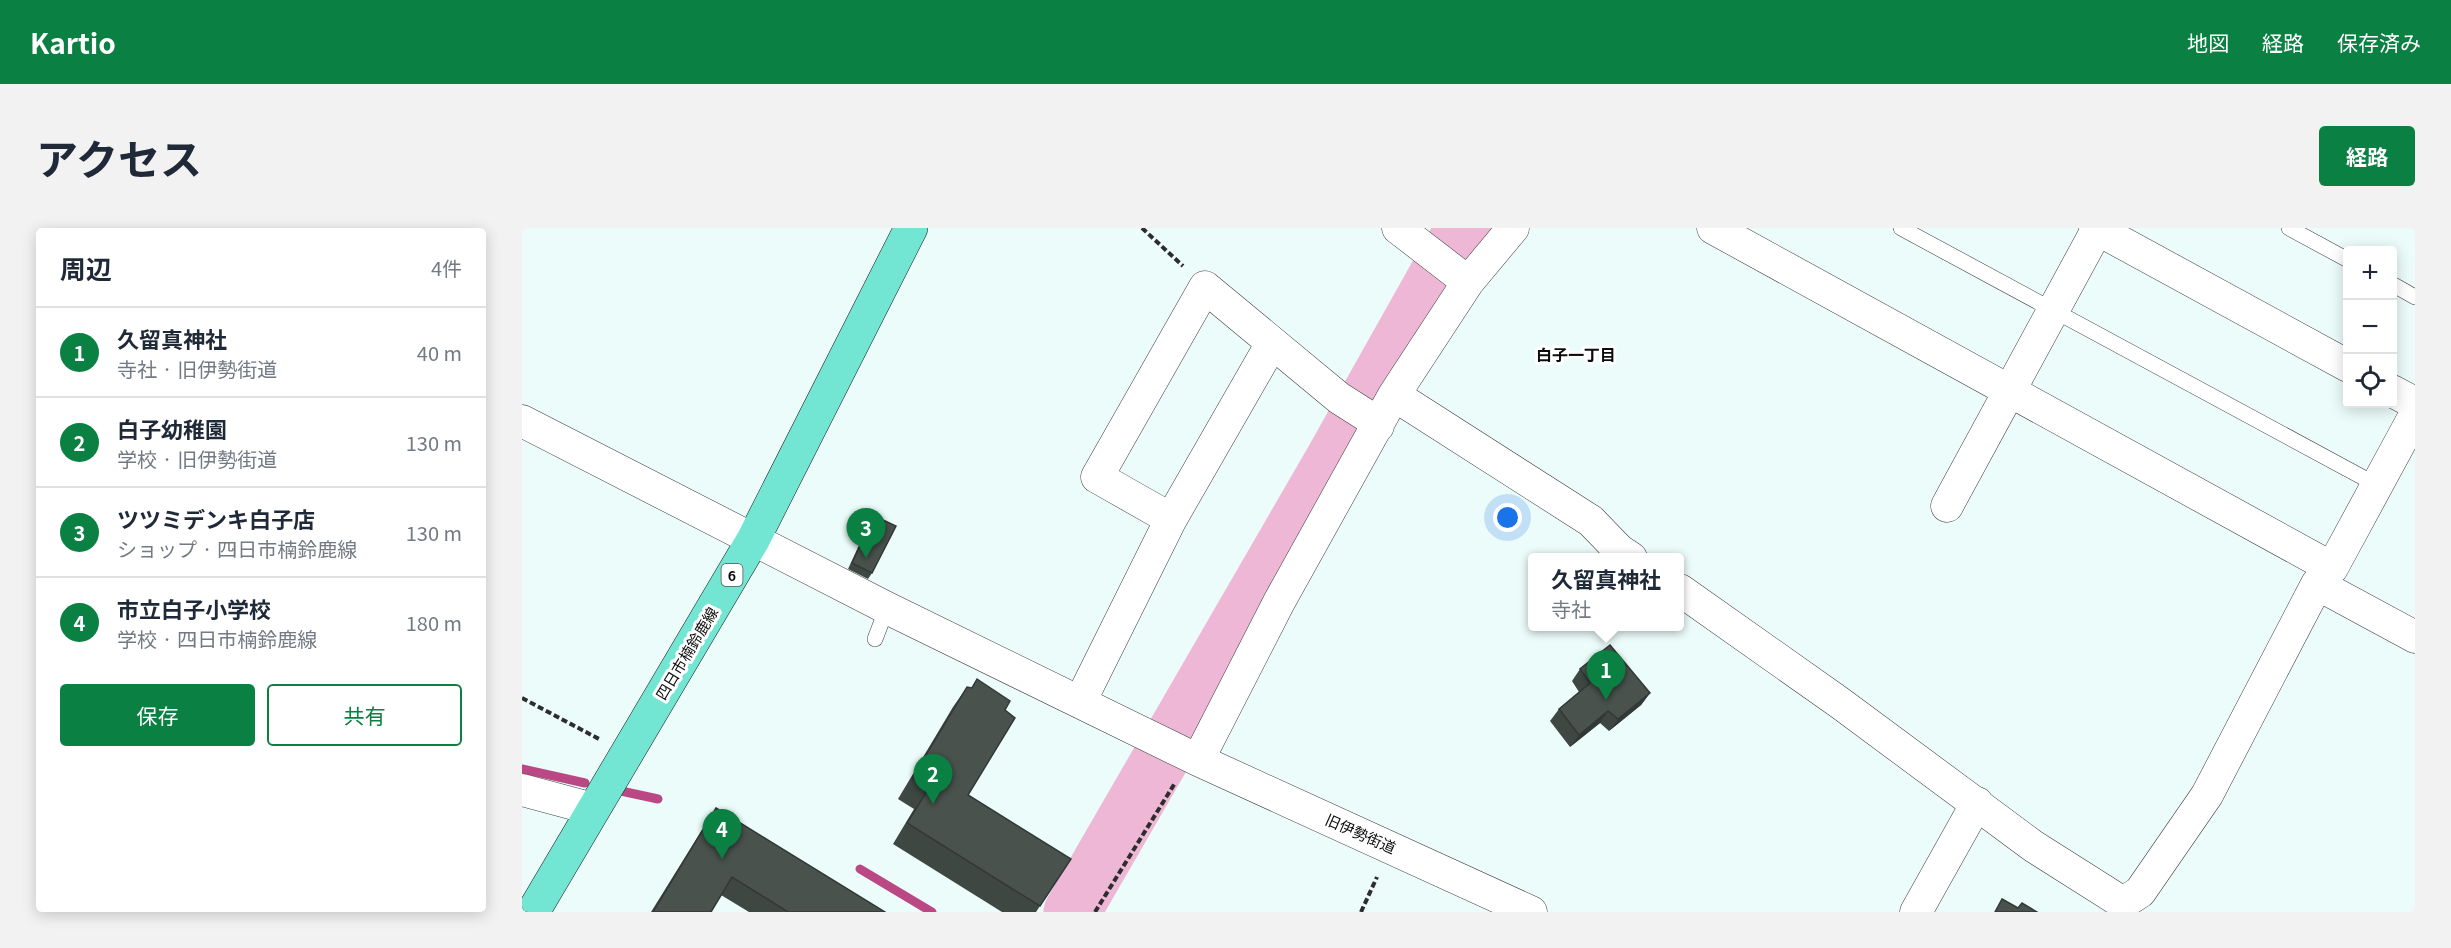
<!DOCTYPE html>
<html lang="ja">
<meta charset="utf-8">
<style>
body{margin:0;font-family:Georgia,"Noto Sans JP",serif;background:#f2f2f3;color:#1f2937}
.controls{position:absolute;right:18px;top:18px;display:grid;overflow:hidden;border-radius:6px;box-shadow:0 3px 15px #0003}
.controls button{width:54px;height:54px;display:grid;place-items:center;padding:0;border:0;border-bottom:2px solid #e0e1e3;background:#fff;color:#1f2937;font:30px sans-serif}
.you{position:absolute;left:986px;top:290px;width:21px;height:21px;margin:-15px;border:4px solid #fff;border-radius:50%;background:#1a73e8;box-shadow:0 0 0 9px #1a73e833}
.badge{display:grid;place-items:center;width:39px;height:39px;border-radius:50%;background:#0b8043;color:#fff;font-size:20px;font-weight:700}
.pin{position:absolute;translate:-50% -50px;filter:drop-shadow(0 2px 3px #0008)}
.pin::after{content:'';position:absolute;top:32px;width:21px;height:18px;background:inherit;clip-path:polygon(0 0,100% 0,50% 100%)}
.popup{position:absolute;left:1006px;top:325px;width:156px;height:78px;box-sizing:border-box;display:grid;place-content:center;border-radius:6px;background:#fff;filter:drop-shadow(0 2px 4px #0005);font-size:20px;white-space:nowrap;color:#747a83}
.popup b{font-size:22px;color:#1f2937}
.popup::after{content:'';position:absolute;left:50%;top:100%;margin-left:-12px;border:12px solid transparent;border-top-color:#fff}
.list{margin:0;padding:0;list-style:none}
h2{display:flex;justify-content:space-between;align-items:center;height:78px;margin:0;padding:0 24px;font-size:26px}
h2 small{font-size:20px;font-weight:400;color:#747a83}
.list li{display:grid;grid-template-columns:39px 1fr auto;gap:18px;align-items:center;box-sizing:border-box;height:90px;padding:0 24px;border-top:2px solid #e0e1e3}
.list b{display:block;font-size:22px;white-space:nowrap}
.list p{margin:0;font-size:20px;white-space:nowrap;color:#747a83}
.list em{font-size:20px;font-style:normal;color:#747a83}
.actions{display:flex;gap:12px;padding:18px 24px}
.actions a{flex:1;padding:14px 0;border:2px solid #0b8043;border-radius:6px;text-align:center;font-size:21px;color:#0b8043}
.actions .main{background:#0b8043;color:#fff}
.icon{flex:none;width:33px;height:33px;fill:none;stroke:currentColor;stroke-width:2;stroke-linecap:round;stroke-linejoin:round}
.map{position:relative;flex:none;width:1893px;height:684px;overflow:hidden;border-radius:6px}
header{display:flex;align-items:center;gap:36px;box-sizing:border-box;height:84px;padding:0 30px;background:#0b8043;color:#fff}
header strong{font-size:28px}
nav{display:flex;gap:33px;margin-inline-start:auto;font-size:21px}
.intro{display:flex;align-items:center;justify-content:space-between;box-sizing:border-box;height:144px;padding:0 36px}
h1{margin:0;font-size:42px}
.button{padding:15px 27px;border-radius:6px;background:#0b8043;color:#fff;font-size:21px;font-weight:700}
main{display:flex;gap:36px;padding:0 36px}
aside{flex:1;background:#fff;border-radius:6px;box-shadow:0 3px 15px #0003}
.map>svg:first-child{display:block}
.lines{fill:none;stroke-linecap:round;stroke-linejoin:round}
.stream{stroke:#ba4884;stroke-width:9}
.river{stroke:#edb7d5;stroke-width:57}
.lane-casing{stroke:#3e3e3e;stroke-width:16}
.street-casing{stroke:#3e3e3e;stroke-width:33}
.primary-casing{stroke:#1c1c1c;stroke-width:34}
.path{stroke:#2d2d2d;stroke-width:4;stroke-dasharray:6 3;stroke-linecap:butt}
.lane{stroke:#fff;stroke-width:15}
.street{stroke:#fff;stroke-width:32}
.primary{stroke:#72e6d2;stroke-width:33}
.wall{fill:#3f4742}
.shaded-wall{fill:#333936}
.building{fill:#49524d;stroke:#333936;stroke-width:1.5}
.labels{text-anchor:middle;dominant-baseline:central;stroke-width:6;stroke-linejoin:round;paint-order:stroke}
.shield{fill:#fff;stroke:#545454;stroke-width:1.5}
.shield-label{font-size:14px;font-weight:bold;fill:#0b0b0b}
.street-label{font-size:15px;fill:#0b0b0b;stroke:#fff}
.neighbourhood-label{font-size:16px;font-weight:bold;fill:#0b0b0b;stroke:#fff}
</style>
<header>
<strong>Kartio</strong>
<nav><a>地図</a><a>経路</a><a>保存済み</a></nav>
</header>
<div class="intro"><h1>アクセス</h1><a class="button">経路</a></div>
<main>
<aside>
<h2>周辺<small>4件</small></h2>
<ul class="list">
<li><span class="badge">1</span><div><b>久留真神社</b><p>寺社 · 旧伊勢街道</p></div><em>40 m</em></li>
<li><span class="badge">2</span><div><b>白子幼稚園</b><p>学校 · 旧伊勢街道</p></div><em>130 m</em></li>
<li><span class="badge">3</span><div><b>ツツミデンキ白子店</b><p>ショップ · 四日市楠鈴鹿線</p></div><em>130 m</em></li>
<li><span class="badge">4</span><div><b>市立白子小学校</b><p>学校 · 四日市楠鈴鹿線</p></div><em>180 m</em></li>
</ul>
<div class="actions"><a class="main">保存</a><a>共有</a></div>
</aside>
<div class="map">
<svg width="1893" height="684" viewBox="0 0 1893 684">
<rect width="100%" height="100%" fill="#ecfcfa"/>
<g class="lines">
<!-- stream -->
<path class="stream" d="M0,541L63,555
M99,563L136,571
M338,641L410,684"/>
<!-- river -->
<path class="river" d="M550,684L811,233L942,0"/>
<!-- lane casing -->
<g class="lane-casing">
<path id="lane" d="M1379,0L1853,256
M1767,0L1826,32
M1870,56L1893,69
M353,411L365,380"/>
</g>
<!-- street casing -->
<g class="street-casing">
<path id="street" d="M876,0L946,54
M1191,0L1810,340
M1573,0L1826,138
M1870,163L1893,175
M872,167L1069,293L1097,322L1109,330
M0,193L365,380L676,532L1009,684
M1425,278L1576,0
M649,291L575,249L683,59L817,170L850,191L856,198
M1795,356L1893,409
M1158,362L1318,475L1511,618L1601,675L1618,664L1685,567L1795,356L1810,340L1893,187
M558,474L649,291L750,115
M676,532L757,374L872,167L946,54L991,0
M0,562L71,581
M1394,684L1455,575"/>
</g>
<!-- primary casing -->
<g class="primary-casing">
<path id="primary" d="M11,684L231,312L389,0"/>
</g>
<!-- path -->
<path class="path" d="M620,0L661,38
M0,470L77,511
M573,684L653,555
M839,684L855,649"/>
<!-- lane -->
<use href="#lane" class="lane"/>
<!-- street -->
<use href="#street" class="street"/>
<!-- primary -->
<use href="#primary" class="primary"/>
</g>
<!-- wall -->
<path class="wall" d="M361,292L350,345L346,351L326,341L338,315L342,309L350,313L357,298Z
M1058,441L1128,465L1119,477L1087,503L1078,495L1048,519L1028,493L1037,481L1057,464L1050,453Z
M455,451L483,482L446,567L549,631L514,684H480L371,616L392,581L376,571L431,479L445,459L449,460Z
M194,580L363,684H227L199,667L189,684H129L183,597Z"/>
<!-- shaded-wall -->
<path class="shaded-wall" d="M1128,465L1119,477L1087,503L1096,491Z
M1086,483L1078,495L1048,519L1057,507Z"/>
<!-- building -->
<path class="building" d="M361,292L374,298L350,345L330,335L342,309L351,314Z
M1088,417L1128,465L1096,491L1086,483L1057,507L1037,481L1068,455L1058,441Z
M455,451L488,473L483,482L493,490L446,567L549,631L518,678L385,595L407,560L390,550L445,459L450,460Z
M194,580L363,684H266L210,649L189,684H131Z
M1480,671L1496,680L1500,675L1515,684H1473Z"/>
<g class="labels">
<!-- shield labels -->
<rect class="shield" x="199.5" y="336" width="21" height="22" rx="4.5"/>
<g class="shield-label">
<text x="210" y="347">6</text>
</g>
<!-- street labels -->
<g class="street-label">
<text transform="translate(164 425) rotate(-59)">四日市楠鈴鹿線</text>
<text transform="translate(839 605) rotate(24)">旧伊勢街道</text>
</g>
<!-- neighbourhood labels -->
<g class="neighbourhood-label">
<text x="1054" y="126">白子一丁目</text>
</g>
</g>
</svg>
<div class="controls">
<button>+</button>
<button>−</button>
<button><svg class="icon" aria-label="locate" viewBox="0 0 24 24"><circle cx="12" cy="12" r="6"/><path d="M12 2v4M12 18v4M2 12h4M18 12h4"/></svg></button>
</div>
<div class="you"></div>
<div class="pin badge" style="left:1084px;top:472px">1</div>
<div class="popup"><b>久留真神社</b>寺社</div>
<div class="pin badge" style="left:411px;top:576px">2</div>
<div class="pin badge" style="left:344px;top:330px">3</div>
<div class="pin badge" style="left:200px;top:631px">4</div>
</div>
</main>
